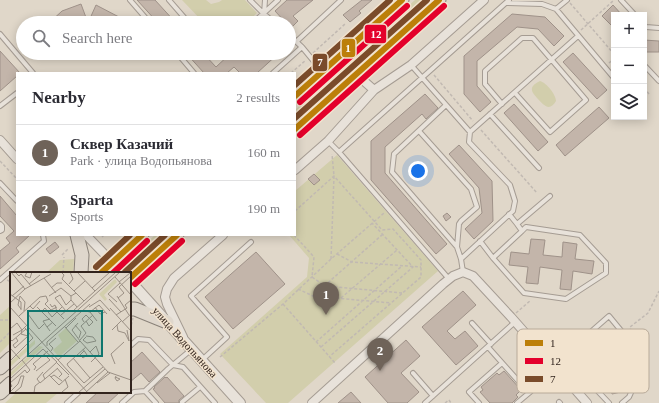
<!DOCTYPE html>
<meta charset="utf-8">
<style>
body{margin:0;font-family:Georgia,serif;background:#f7f7f7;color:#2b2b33}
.controls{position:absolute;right:12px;top:12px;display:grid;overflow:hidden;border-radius:0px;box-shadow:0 2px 10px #0003}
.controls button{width:36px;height:36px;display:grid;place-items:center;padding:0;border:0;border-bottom:1px solid #e1e1e2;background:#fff;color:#2b2b33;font:20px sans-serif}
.you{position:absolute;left:418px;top:171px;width:14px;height:14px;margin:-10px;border:3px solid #fff;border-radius:50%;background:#1a73e8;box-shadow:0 0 0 6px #1a73e833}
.badge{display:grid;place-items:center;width:26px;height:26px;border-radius:50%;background:#6f6359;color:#fff;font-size:13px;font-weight:700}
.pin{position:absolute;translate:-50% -33px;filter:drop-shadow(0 1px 2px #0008)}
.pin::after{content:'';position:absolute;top:21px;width:14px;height:12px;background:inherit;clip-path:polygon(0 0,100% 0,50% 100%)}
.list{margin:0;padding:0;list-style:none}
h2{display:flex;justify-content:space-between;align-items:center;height:52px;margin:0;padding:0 16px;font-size:17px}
h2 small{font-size:13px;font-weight:400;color:#7c7c81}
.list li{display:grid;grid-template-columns:26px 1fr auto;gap:12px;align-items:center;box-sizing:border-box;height:56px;padding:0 16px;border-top:1px solid #e1e1e2}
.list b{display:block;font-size:15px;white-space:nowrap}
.list p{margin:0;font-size:13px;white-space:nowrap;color:#7c7c81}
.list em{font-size:13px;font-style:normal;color:#7c7c81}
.icon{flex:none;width:22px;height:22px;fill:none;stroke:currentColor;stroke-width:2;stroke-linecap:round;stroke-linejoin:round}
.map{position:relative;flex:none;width:659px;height:403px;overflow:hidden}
.search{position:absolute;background:#fff;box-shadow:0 2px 10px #0003;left:16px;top:16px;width:280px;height:44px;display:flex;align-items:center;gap:10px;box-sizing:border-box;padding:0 14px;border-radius:22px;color:#7c7c81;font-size:15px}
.panel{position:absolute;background:#fff;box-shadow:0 2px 10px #0003;left:16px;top:72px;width:280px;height:164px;border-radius:0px}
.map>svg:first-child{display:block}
.green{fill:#d2ceac}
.building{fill:#c3b5aa;stroke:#9f9289}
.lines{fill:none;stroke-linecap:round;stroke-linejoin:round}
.service-casing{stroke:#a59c93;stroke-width:6}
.minor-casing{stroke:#a59c93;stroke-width:10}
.tertiary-casing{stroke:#a59c93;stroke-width:12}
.primary-casing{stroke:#8a8279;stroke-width:15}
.path{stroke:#c1b9b2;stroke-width:1.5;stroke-dasharray:3 2;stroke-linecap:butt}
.service{stroke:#e8e2da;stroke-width:4}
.minor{stroke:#e8e2da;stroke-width:8}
.tertiary{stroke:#e8e2da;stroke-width:10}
.primary{stroke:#dfd7cc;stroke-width:13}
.bus-1-casing{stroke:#f2e3ce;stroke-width:9}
.bus-2-casing{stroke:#f2e3ce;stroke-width:9}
.bus-3-casing{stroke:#f2e3ce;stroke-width:9}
.bus-1{stroke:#bc7f09;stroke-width:6}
.bus-2{stroke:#e4002b;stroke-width:6}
.bus-3{stroke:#7a4b2a;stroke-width:6}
.labels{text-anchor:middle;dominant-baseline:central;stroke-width:3;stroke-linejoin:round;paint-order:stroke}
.street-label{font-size:11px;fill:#32241d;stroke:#f2e3ce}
.inset-road{fill:none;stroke:#9a8f84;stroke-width:1}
.view{fill:#0f766e;fill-opacity:0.15;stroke:#0f766e;stroke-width:2}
.inset-edge{fill:none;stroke:#32241d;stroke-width:2}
.key{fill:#f2e3ce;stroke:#b8aa99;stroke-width:1}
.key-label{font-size:11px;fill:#32241d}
.line-badge{stroke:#f2e3ce;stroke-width:1.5}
.badge-label{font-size:11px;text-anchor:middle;font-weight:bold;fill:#fff}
</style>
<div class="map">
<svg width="659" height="403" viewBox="0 0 659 403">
<rect width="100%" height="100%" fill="#e0d7c9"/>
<!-- green -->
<path class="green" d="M182,0H206L211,4L219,2L222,0H245L257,13L246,23H204Z
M415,0H425L318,96H316L314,94L315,91Z
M540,81C547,83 556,95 556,101C549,113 543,104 537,98C535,95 532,93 532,90C531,86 536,83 540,81Z
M311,95H313L315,97V100L295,117V110Z
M337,155L438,271L288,403H266L220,354L307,277L309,258L289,235H295V191Z
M155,235H165L142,256L138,251Z
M74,259L73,273H46L60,260Z
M11,305V342L0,353V315Z
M17,392H59L46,403H5Z"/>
<!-- building -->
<path class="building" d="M137,0H155L176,23H158Z
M287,0H313L293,16L298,21L289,30V23H286L275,11Z
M362,0H372L359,11L361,13L350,22L343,15Z
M81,4L88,23L96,5L119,17L125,23H49L62,11Z
M613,5L622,15H614V28L602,16Z
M512,14L545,17L564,36L554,46L538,29L517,27L477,61V86L491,102L480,112L464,94V56Z
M644,40L659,41V52H644Z
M0,51L20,73H17V76L0,91Z
M186,53H203L216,67L231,53H279L257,73H240L234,67L227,73H204Z
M573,53L607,90L597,99L563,62Z
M425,94L438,108L426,119L422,114L385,147V173L447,244L436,254L371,180V141Z
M514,104L548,142L538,151L504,113Z
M599,107L609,118L565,156L556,145Z
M459,145L492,181L493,221L474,239L465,229L482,213L479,188L449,154Z
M314,174L320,180L314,185L308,179Z
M0,196L17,216V235H30L16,248L19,252L0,269V251L10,243L6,238L14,231L0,216Z
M447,213L451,217L446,221L443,216Z
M531,239L545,240L543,255L562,257L563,242L577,244L575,259L594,261L592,274L573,271L571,290L560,289L562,270L540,267L538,284L526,283L528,267L509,265L511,252L529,254Z
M55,242L59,247L50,254L46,249Z
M256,252L285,284L233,329L205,297Z
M463,291L476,305L447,331L455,339L465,331L478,346L456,365L422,327Z
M612,334L625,391L612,394L599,337Z
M406,340L420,356L401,373L419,392L407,403H388L365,377Z
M142,352L160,372L149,382L141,373L130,382V363Z
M504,371L521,390L516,395L518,397L512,403H490L480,392L483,390L481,387L497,373L499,375Z
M165,377L166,378L167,377L184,396L179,400V403H165L153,389L155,388L154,387Z
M98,392H120L108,403H86Z
M351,392L361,403H338Z"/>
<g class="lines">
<!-- service casing -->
<g class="service-casing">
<path id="service" d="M130,0L150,23
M169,0L189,23
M250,0L264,14
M265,0L264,14L275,23
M621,0L635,15
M506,3L542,4L556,9L614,78
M556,9L567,0
M253,23L278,0
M644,25L646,27L659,28
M0,34L33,73
M289,35L302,47L321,70
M297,41L341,0
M177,53L194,73
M216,53H217
M411,65L470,132
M645,66L659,81
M273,73L302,47
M502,104L485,84V71L522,38H533L586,100L550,132L515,93
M446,105L394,154L392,172L457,247
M0,106L17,93
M490,114L539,168
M419,131L471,189L477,207L461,221L459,224L457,247L461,259L463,272
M328,141L339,152L449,279
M339,152L509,0
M0,183L17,201
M509,214L517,224L550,196
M0,224L2,226V230L0,231
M517,224L522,231L526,227L580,235L606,263V273L566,299L524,293L493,258L522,231
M480,241L493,258
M461,259L513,211L515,201L510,185L469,142L470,132L578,36
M0,280L44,241L43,235
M472,323L491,344
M580,340L591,384L609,403
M130,346L138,339L149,340L173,365L183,367L215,403
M488,347L529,393L517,403
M202,360L227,337L191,296L251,242
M553,365L609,316L623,333L634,386L629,397L622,403
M413,373L433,396
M145,391L156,403
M529,393L556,369
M182,402L200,387
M559,402L560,403
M67,403L79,392
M122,403L134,392L145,391L168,369L192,349
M425,403L515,322
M479,403L469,392L502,363"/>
</g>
<!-- minor casing -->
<g class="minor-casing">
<path id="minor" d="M356,74L374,90
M0,140L17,159
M295,170L328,141L374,90L411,65L484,0
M86,235L112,262
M183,337L167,304L165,297L167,289L174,278L223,235
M312,403L443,284L453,276L463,272L473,276L511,317L587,403"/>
</g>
<!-- tertiary casing -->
<g class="tertiary-casing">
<path id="tertiary" d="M112,262L122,273
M130,281L240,403"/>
</g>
<!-- primary casing -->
<g class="primary-casing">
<path id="primary" d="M295,96L402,0
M295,129L439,0
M77,235L82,255L81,273
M101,273L142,235
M130,278L177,235
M130,309H135L167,322
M0,368L11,358
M0,393L11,383"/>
</g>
<!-- path -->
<path class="path" d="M570,3L614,54
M581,30L614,0
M313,53L345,24
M609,63L614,59
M291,73L306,60
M434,75L473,121
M644,88L649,94
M481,130L537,193
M0,161L17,179
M295,211L334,176L382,230L393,229L421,260V277L329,357
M294,235L314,257L312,277L325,286L402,293
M102,237L104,235
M337,254L352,262L421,267
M62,255L69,248
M331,259L334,176L332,154
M63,273L64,257
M7,280L11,282
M298,289L313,296L391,303
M313,296L383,234
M341,298L397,250
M283,304L335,363
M516,313L531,300
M0,320H11
M130,330L133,318
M0,342L11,331
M316,342L402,266
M632,345L634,344L630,327L648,313L659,291
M321,347L413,267L372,223
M220,357L283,304L331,259L384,213
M445,403L449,400L451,403"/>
<!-- service -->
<use href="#service" class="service"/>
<!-- minor -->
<use href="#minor" class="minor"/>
<!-- tertiary -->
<use href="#tertiary" class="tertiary"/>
<!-- primary -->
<use href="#primary" class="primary"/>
<!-- bus-1 casing -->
<g class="bus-1-casing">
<path id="bus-1" d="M295,96L402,0
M295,129L439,0
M101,273L142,235
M130,278L177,235"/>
</g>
<!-- bus-2 casing -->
<g class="bus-2-casing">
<path id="bus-2" d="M300,102L407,6
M300,135L444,6
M113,273L147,241
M135,284L182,241"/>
</g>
<!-- bus-3 casing -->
<g class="bus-3-casing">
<path id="bus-3" d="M295,85L390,0
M295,118L427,0
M96,267L130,235
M125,272L165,235"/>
</g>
<!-- bus-1 -->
<use href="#bus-1" class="bus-1"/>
<!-- bus-2 -->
<use href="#bus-2" class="bus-2"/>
<!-- bus-3 -->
<use href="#bus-3" class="bus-3"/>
</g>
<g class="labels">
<!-- street labels -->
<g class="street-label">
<text transform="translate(185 342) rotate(48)">улица Водопьянова</text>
</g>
</g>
<!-- overview -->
<g transform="translate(10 272)">
<rect width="121" height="121" fill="#e0d7c9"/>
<path d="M105,7L107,10L94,23L97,27L95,29L89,22ZM56,56L67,69L49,85L43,78L52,70L48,63ZM25,68V72L0,95V90ZM29,74L33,75L0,105V101Z" fill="#d2ceac"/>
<path class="inset-road" d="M1,0L15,17M5,0L9,4L11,2L21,14M17,0L15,4L20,6L22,0M67,0L85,19M52,1L54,3L52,7L66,21M105,5L121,23M34,6L46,21M109,10L120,1M19,12L30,3M59,12L63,7L60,0M41,16L47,11H52M82,16L100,0M64,19L75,9M0,22L11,30V38M2,24L14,14M39,24L51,16L61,24M107,24L119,43M108,26L114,21L109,15L121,4M99,27L111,40M107,30L98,22L110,11M0,31L15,17L41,2M40,32L42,35L45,33L47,40L54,47M20,34L23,37L30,29M0,35L78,121M27,35L46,54M67,35L61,28V24L66,21L74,29M79,35L90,28L100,39M85,35L90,42L95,40M100,36L121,59M11,37L8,33L10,24L15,30L14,39M64,38L106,0M32,39L35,36L42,45L52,35M56,39L45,26L50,23L56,33L61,28M75,39L80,40L87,49M80,40L89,33L97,42M18,42L29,57L34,52M51,43L64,32M106,43L117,36L115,33L121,28M9,44L30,25L36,24L38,29L35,32L41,38L47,35M74,50L72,47L76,43L83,50L79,54L76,49M112,50L121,42M68,51L62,58L70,69M65,53L71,60L69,66M107,53L108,59L115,61L119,69L117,58M37,55L33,49L40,47M55,55L68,70M56,56L66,46M0,57L7,51L12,58L3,63M102,58L111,49M40,59L37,55L43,50M76,64L83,65L86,69L77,71L73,68L76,65M6,66L8,69L3,73L5,76L18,64L11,62L12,58L17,53M0,67L2,69L16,57M70,68L76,61L71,54L83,43M37,74V70L80,32M76,75L57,92L58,94L74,111L93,95M0,76L10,87M73,77L77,83L73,86L70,83L74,79M41,79L43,76L39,72L46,66M80,80L86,74L89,82L81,90M63,86L80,106M48,88L70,69L98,100L121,108M0,89L23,66L15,56M47,91L59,103M105,92L101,82L114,70M47,96L52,102L49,105M24,98L26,95L23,92L38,79M0,99L110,0M26,99L40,88L34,82M33,100L27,107L30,111L48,96M39,103L49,113L59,104M41,105L44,103L52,109M105,105L110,107L107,109L105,106L106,104M0,107L33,77L47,90L33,103L35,107M87,111L100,101M0,116L2,114L0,111L15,98L17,101L20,98L12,88M1,119L8,112L11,104H14L11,115L4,121M52,120L58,115L55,107M24,121L25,114L30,110M68,121L95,97M75,121L98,100"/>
<path class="view" d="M18,39H92V84H18Z"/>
<rect width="121" height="121" class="inset-edge"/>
</g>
<!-- legend -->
<rect x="517" y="329" width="132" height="64" rx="6" class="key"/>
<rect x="525" y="340" width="18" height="6" fill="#bc7f09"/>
<rect x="525" y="358" width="18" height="6" fill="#e4002b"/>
<rect x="525" y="376" width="18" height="6" fill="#7a4b2a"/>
<g class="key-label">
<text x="550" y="347">1</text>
<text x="550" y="365">12</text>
<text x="550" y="383">7</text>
</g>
<g class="line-badge">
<rect x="364" y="24" width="23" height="20" rx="4" fill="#e4002b"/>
<rect x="341" y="38" width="15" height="20" rx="4" fill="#bc7f09"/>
<rect x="312" y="53" width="16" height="19" rx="4" fill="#7a4b2a"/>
</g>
<g class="badge-label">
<text x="376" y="38">12</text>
<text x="348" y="52">1</text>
<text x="320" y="66">7</text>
</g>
</svg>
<div class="controls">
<button>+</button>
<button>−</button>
<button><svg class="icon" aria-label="layers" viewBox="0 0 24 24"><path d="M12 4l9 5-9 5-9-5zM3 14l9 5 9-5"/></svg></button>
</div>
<div class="you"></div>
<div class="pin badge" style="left:326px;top:315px">1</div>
<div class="pin badge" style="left:380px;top:371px">2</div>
<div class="search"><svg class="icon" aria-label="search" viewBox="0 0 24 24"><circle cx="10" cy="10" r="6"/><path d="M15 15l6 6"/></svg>Search here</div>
<section class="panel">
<h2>Nearby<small>2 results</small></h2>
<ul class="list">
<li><span class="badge">1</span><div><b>Сквер Казачий</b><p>Park · улица Водопьянова</p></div><em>160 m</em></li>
<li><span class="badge">2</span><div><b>Sparta</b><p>Sports</p></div><em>190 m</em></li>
</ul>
</section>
</div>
